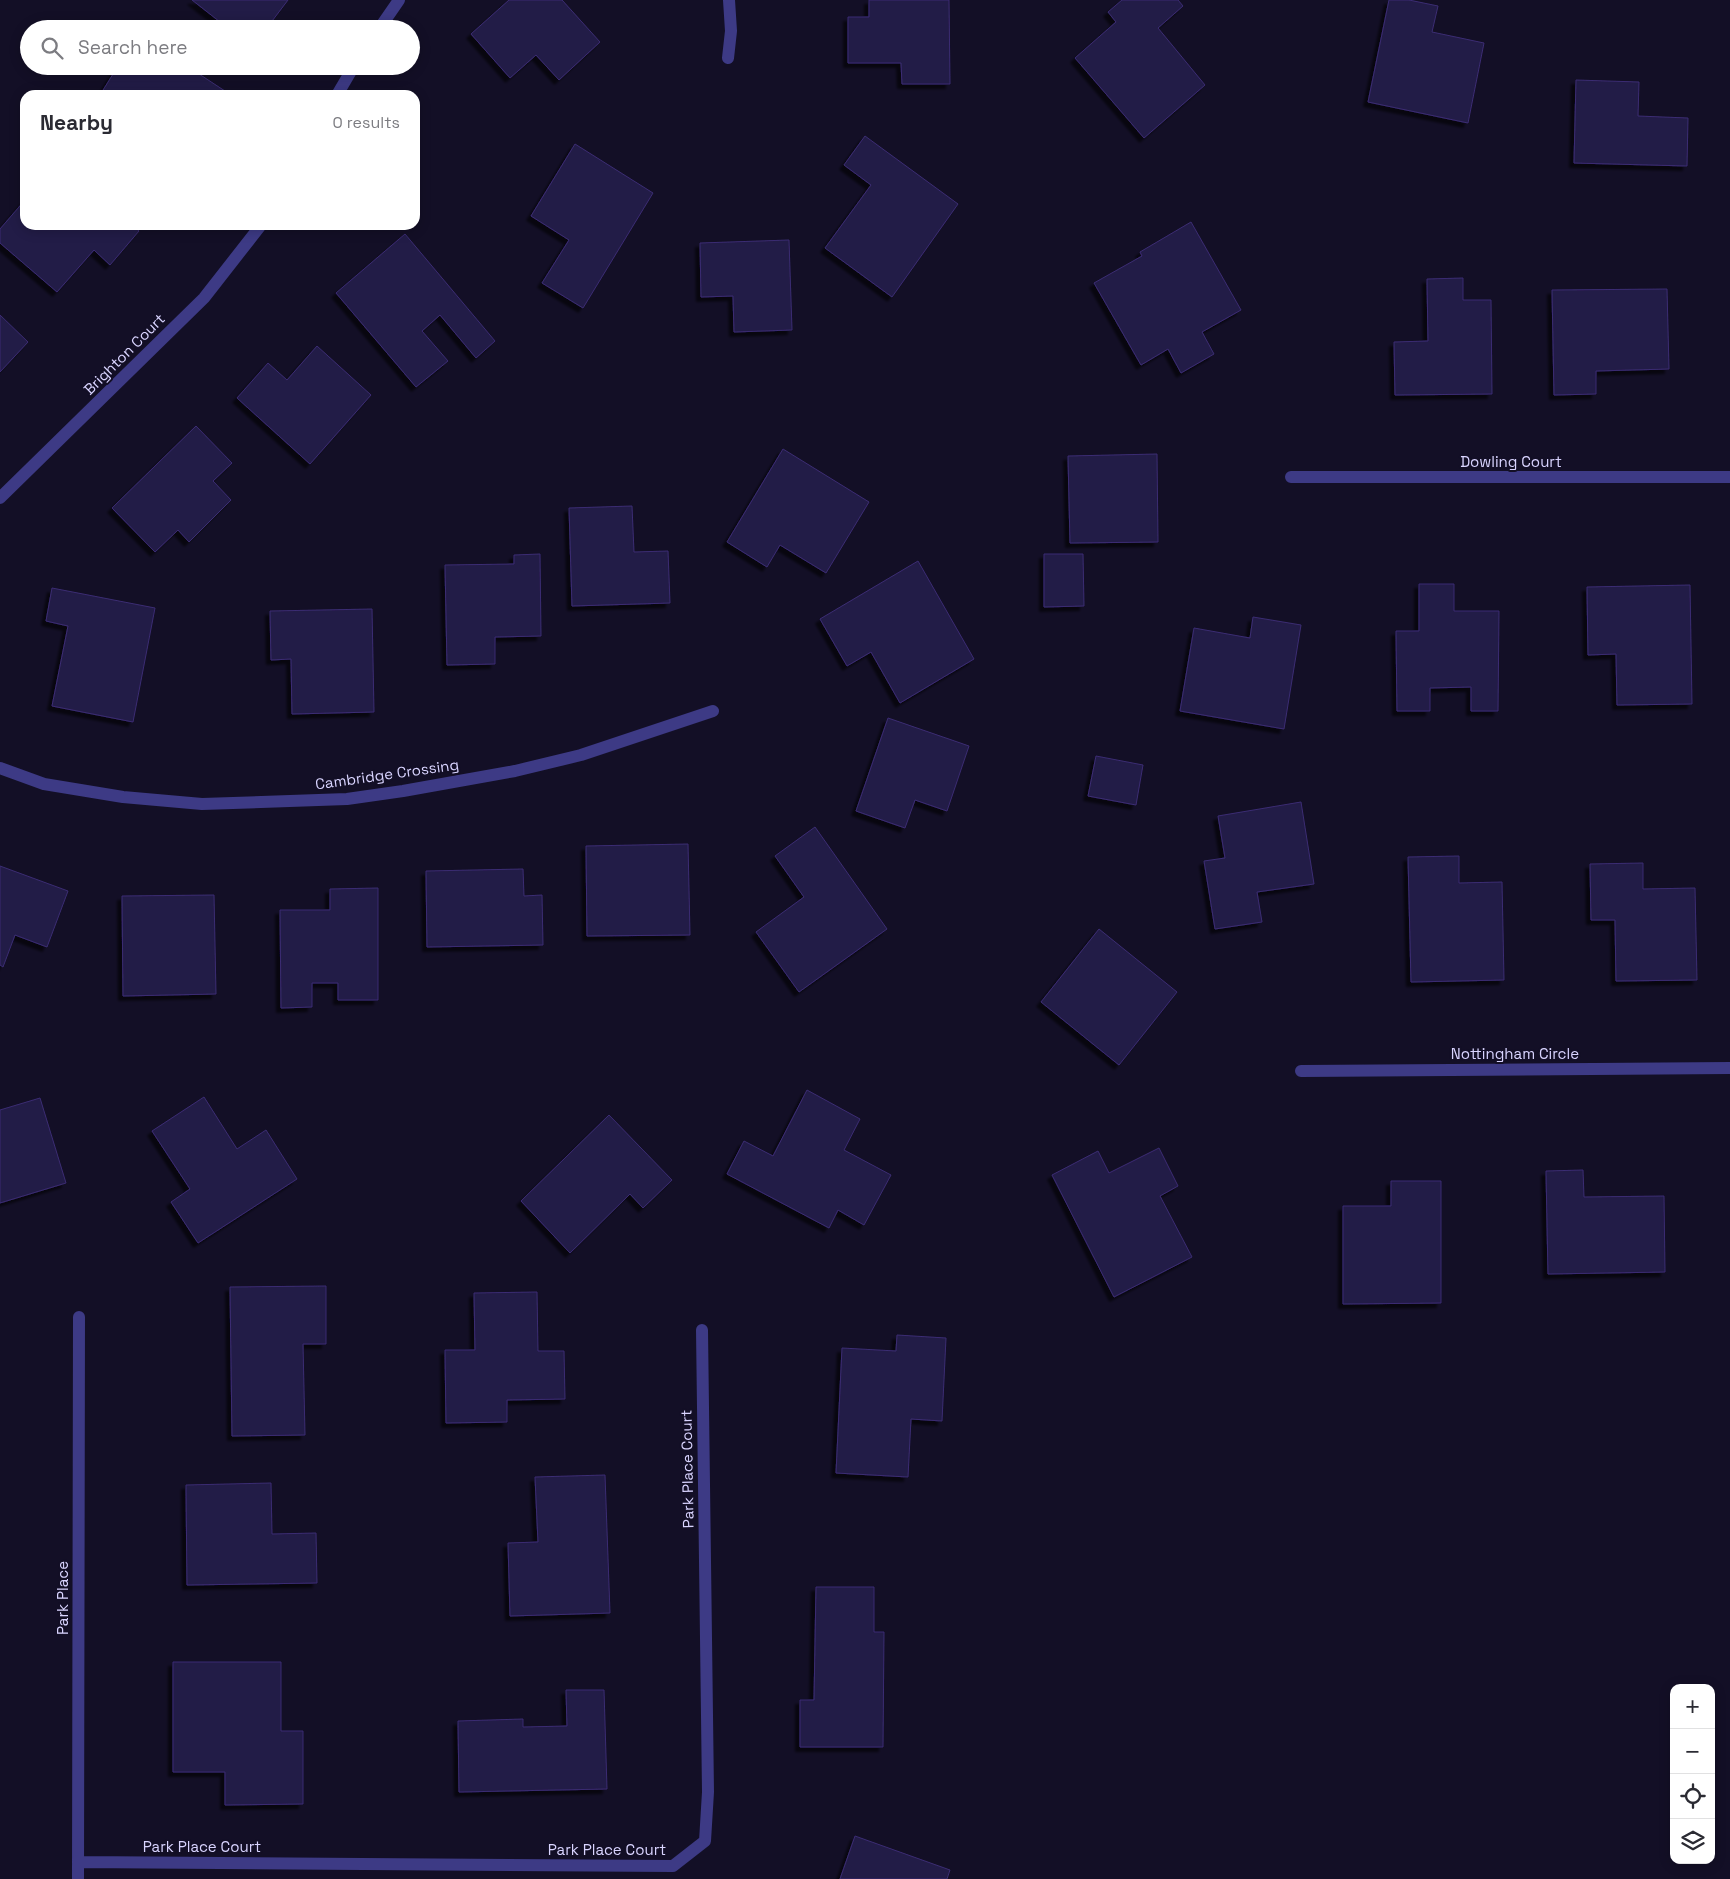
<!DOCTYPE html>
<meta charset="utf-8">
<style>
body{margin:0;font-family:"Space Grotesk",sans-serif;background:#f7f7f7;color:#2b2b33}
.controls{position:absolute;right:15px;bottom:15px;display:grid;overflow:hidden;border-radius:10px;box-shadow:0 2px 12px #0003}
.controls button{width:45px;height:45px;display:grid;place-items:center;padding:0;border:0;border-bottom:1px solid #e1e1e2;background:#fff;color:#2b2b33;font:25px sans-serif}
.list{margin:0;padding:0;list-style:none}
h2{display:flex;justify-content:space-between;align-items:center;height:65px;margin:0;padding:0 20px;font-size:21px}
h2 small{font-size:16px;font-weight:400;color:#7c7c81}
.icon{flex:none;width:28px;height:28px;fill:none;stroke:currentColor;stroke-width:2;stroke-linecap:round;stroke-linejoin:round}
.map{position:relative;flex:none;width:1730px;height:1879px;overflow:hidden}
.search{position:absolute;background:#fff;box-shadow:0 2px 12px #0003;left:20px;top:20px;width:400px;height:55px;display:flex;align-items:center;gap:12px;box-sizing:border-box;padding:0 18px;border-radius:28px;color:#7c7c81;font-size:19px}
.panel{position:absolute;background:#fff;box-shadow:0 2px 12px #0003;left:20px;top:90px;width:400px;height:140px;border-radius:15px}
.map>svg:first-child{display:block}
.building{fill:#241b47;stroke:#3b2d73;filter:url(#shadow)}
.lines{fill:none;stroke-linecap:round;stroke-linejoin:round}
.minor{stroke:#3d3a85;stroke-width:12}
.labels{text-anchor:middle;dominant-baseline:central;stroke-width:4;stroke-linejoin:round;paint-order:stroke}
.street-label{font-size:15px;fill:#d9d4ff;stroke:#130f26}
</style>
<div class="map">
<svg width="1730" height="1879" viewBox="0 0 1730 1879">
<defs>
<filter id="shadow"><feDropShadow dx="-4.5" dy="4.5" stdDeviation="1" flood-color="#0009"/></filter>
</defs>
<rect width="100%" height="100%" fill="#130f26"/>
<!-- building -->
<path class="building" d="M192,0H288L266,29H229Z
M509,0H562L600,42L559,80L536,55L510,78L471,34Z
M869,0H949L950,84H902L901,63H848V17H869Z
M1122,0H1178L1183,6L1158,28L1205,85L1144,138L1075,58L1116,22L1108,12Z
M1389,0H1409L1438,6L1432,32L1484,43L1468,123L1368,102Z
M118,66H187L231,95H100Z
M1576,80L1639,82L1638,116L1688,118L1687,166L1574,163Z
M865,136L958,204L892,297L825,248L871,185L844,165Z
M575,144L653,193L583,308L542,283L569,240L531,216Z
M25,200V225H132L139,231L110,265L94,250L57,292L0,243V229Z
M1191,222L1241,310L1202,332L1214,354L1181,373L1168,349L1141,365L1094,283L1142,256L1140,252Z
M405,234L495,341L476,358L440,315L422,331L448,361L416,387L336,293Z
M789,240L792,330L734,332L733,296L701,297L700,243Z
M1463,278V300H1491L1492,394L1395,395L1394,342L1428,341L1427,279Z
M1667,289L1669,369L1596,371V394L1554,395L1552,290Z
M0,315L28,342L0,372Z
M317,346L371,395L310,464L237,398L268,363L287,380Z
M196,426L232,463L213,481L231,500L189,542L178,530L155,552L112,508Z
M783,449L869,502L826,573L780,545L767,567L727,542Z
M1157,454L1158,542L1070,543L1068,456Z
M632,506L634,552L668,551L670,603L572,606L569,508Z
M540,554L541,636L495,637V664L447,665L445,565L514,564V555Z
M1044,554H1083L1084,606L1044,607Z
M918,561L974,659L900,703L871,652L847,666L820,619Z
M1419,584H1454V611H1499L1498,711H1471V687L1430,688V711H1397L1396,631H1419Z
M1690,585L1692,704L1617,705L1616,654L1588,655L1587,587Z
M52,588L155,608L133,722L52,706L68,626L46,621Z
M372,609L374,712L292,714L291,659L271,660L270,611Z
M1253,617L1301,625L1284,729L1180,711L1194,628L1250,638Z
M888,718L969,746L947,811L915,800L905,828L856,811Z
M1096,756L1143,765L1136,805L1088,796Z
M1301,802L1314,884L1257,892L1262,922L1215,929L1204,861L1225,858L1218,816Z
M815,827L887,929L799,992L756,932L804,897L775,856Z
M688,844L690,935L587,936L586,846Z
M1459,856V883L1502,882L1504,980L1411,982L1408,857Z
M1643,863V889L1695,888L1697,980L1616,981L1615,920H1591L1590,864Z
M0,866L68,891L47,947L15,935L3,967L0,965Z
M523,869L524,896L542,895L543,945L427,947L426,871Z
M378,888V1000H338V983H312V1007L281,1008L280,910H330V889Z
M214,895L216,994L123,996L122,896Z
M1099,929L1177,992L1119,1065L1041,1002Z
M807,1090L860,1119L844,1150L891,1175L864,1225L838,1210L829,1228L727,1174L744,1141L773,1156Z
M204,1097L237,1149L266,1130L297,1179L198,1243L171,1202L190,1189L152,1131Z
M40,1098L66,1183L0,1203V1110Z
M609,1115L672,1180L643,1208L630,1194L570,1253L521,1201Z
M1159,1148L1178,1186L1160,1196L1192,1257L1114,1297L1052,1175L1098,1151L1109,1173Z
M1583,1170L1584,1197L1664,1196L1665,1272L1548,1274L1546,1171Z
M1391,1181H1441V1303L1343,1304V1206H1391Z
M326,1286V1344H303L305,1435L232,1436L230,1287Z
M537,1292L538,1351H564L565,1399L507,1400V1422L446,1423L445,1350H475L474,1293Z
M897,1335L946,1338L942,1421L911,1419L908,1477L836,1473L842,1348L896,1351Z
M605,1475L610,1613L510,1616L508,1543L538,1542L535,1477Z
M271,1483L272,1534L316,1533L317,1583L187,1585L186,1485Z
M816,1587H874V1632H884L883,1747H800V1700H814Z
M173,1662H281V1731H303V1804L225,1805V1772H173Z
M566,1690H604L607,1789L459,1792L458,1721L523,1719V1727L567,1726Z
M855,1836L950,1870L947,1879H840Z"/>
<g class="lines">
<!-- minor -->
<path class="minor" d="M379,29L399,0
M728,58L731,31L729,0
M337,95L354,66
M1291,477H1730
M0,498L204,298L261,225
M0,768L44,784L123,797L202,804L347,799L403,791L515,771L581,755L713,711
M1301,1071L1730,1068
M78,1862L673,1866L705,1841L708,1792L702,1330
M78,1879L79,1317"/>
</g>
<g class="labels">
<!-- street labels -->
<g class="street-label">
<text transform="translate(124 354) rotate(-45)">Brighton Court</text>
<text x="1511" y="461">Dowling Court</text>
<text transform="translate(387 774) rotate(-8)">Cambridge Crossing</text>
<text x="1515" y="1053">Nottingham Circle</text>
<text transform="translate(687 1469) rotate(-91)">Park Place Court</text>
<text transform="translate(62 1598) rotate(-90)">Park Place</text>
<text x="202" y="1846">Park Place Court</text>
<text x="607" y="1849">Park Place Court</text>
</g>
</g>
</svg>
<div class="controls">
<button>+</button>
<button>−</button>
<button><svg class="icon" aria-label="locate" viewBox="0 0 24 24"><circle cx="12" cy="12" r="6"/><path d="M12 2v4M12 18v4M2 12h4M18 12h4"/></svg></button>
<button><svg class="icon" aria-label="layers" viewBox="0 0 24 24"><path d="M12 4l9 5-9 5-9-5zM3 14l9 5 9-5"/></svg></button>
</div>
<div class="search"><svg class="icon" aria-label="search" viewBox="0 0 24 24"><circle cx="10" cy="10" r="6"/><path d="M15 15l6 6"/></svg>Search here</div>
<section class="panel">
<h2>Nearby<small>0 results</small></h2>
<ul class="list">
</ul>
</section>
</div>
